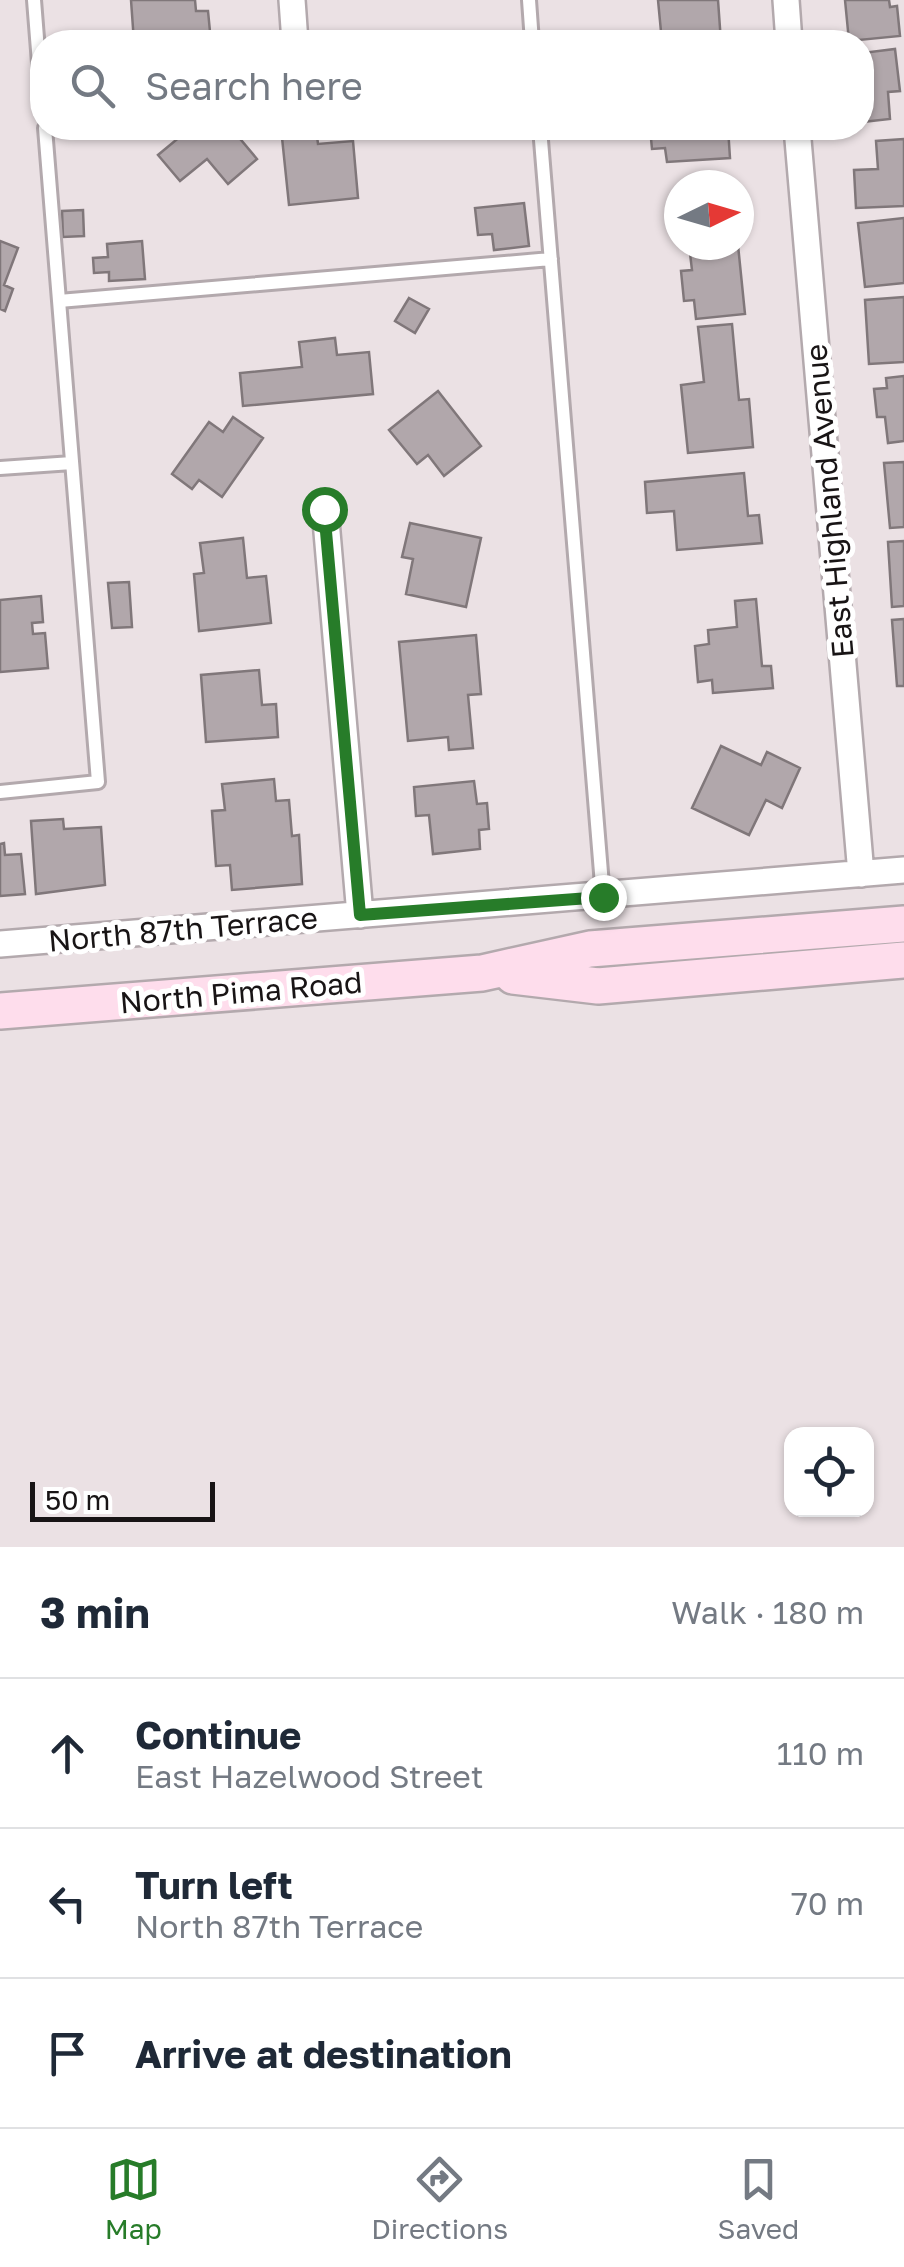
<!DOCTYPE html>
<meta charset="utf-8">
<style>
body{margin:0;font-family:"Golos Text",sans-serif;background:#f6f6f7;color:#1f2937}
.controls{position:absolute;right:30px;bottom:30px;display:grid;overflow:hidden;border-radius:20px;box-shadow:0 2px 8px #0004}
.controls button{width:90px;height:90px;display:grid;place-items:center;padding:0;border:0;border-bottom:2px solid #e0e1e3;background:#fff;color:#1f2937;font:50px sans-serif}
.compass{position:absolute;left:664px;top:170px;width:90px;height:90px;border-radius:50%;background:#fff;box-shadow:0 2px 8px #0004;rotate:85deg}
.scale{position:absolute;left:30px;bottom:25px;width:185px;box-sizing:border-box;padding-left:10px;border:5px solid #181415;border-top:0;font-size:28px;line-height:35px;white-space:nowrap;color:#181415;-webkit-text-stroke:8px #fff;paint-order:stroke}
.stop{position:absolute;width:30px;height:30px;margin:-22px;border:8px solid #277c29;border-radius:50%;background:#fff}
.stop.end{background:#277c29;border-color:#fff;box-shadow:0 2px 10px #0008}
.list{margin:0;padding:0;list-style:none}
h2{display:flex;justify-content:space-between;align-items:center;height:130px;margin:0;padding:0 40px;font-size:42px}
h2 small{font-size:32px;font-weight:400;color:#747a83}
.list li{display:grid;grid-template-columns:65px 1fr auto;gap:30px;align-items:center;box-sizing:border-box;height:150px;padding:0 40px;border-top:2px solid #e0e1e3}
.list b{display:block;font-size:38px;white-space:nowrap}
.list p{margin:0;font-size:32px;white-space:nowrap;color:#747a83}
.list em{font-size:32px;font-style:normal;color:#747a83}
.icon{flex:none;width:55px;height:55px;fill:none;stroke:currentColor;stroke-width:2;stroke-linecap:round;stroke-linejoin:round}
.map{position:relative;flex:none;width:904px;height:1547px;overflow:hidden}
.search{position:absolute;background:#fff;box-shadow:0 2px 8px #0004;left:30px;right:30px;top:30px;height:110px;display:flex;align-items:center;gap:25px;box-sizing:border-box;padding:0 35px;border-radius:40px;color:#747a83;font-size:38px}
.sheet{height:580px;background:#fff}
nav{display:flex;justify-content:space-around;align-items:center;box-sizing:border-box;height:140px;border-top:2px solid #e0e1e3;background:#fff;font-size:28px;color:#747a83}
nav a{display:grid;justify-items:center;gap:5px}
nav .on{color:#277c29}
.map>svg:first-child{display:block}
.building{fill:#b1a7ab;stroke:#80777a;stroke-width:2.5}
.lines{fill:none;stroke-linecap:round;stroke-linejoin:round}
.lane-casing{stroke:#b3a9ad;stroke-width:18}
.street-casing{stroke:#b3a9ad;stroke-width:30}
.secondary-casing{stroke:#b3a9ad;stroke-width:40}
.lane{stroke:#fff;stroke-width:12}
.street{stroke:#fff;stroke-width:25}
.secondary{stroke:#feddec;stroke-width:35}
.route{stroke:#277c29;stroke-width:12}
.labels{text-anchor:middle;dominant-baseline:central;stroke-width:10;stroke-linejoin:round;paint-order:stroke}
.street-label{font-size:30px;fill:#181415;stroke:#fff}
</style>
<div class="map">
<svg width="904" height="1547" viewBox="0 0 904 1547">
<rect width="100%" height="100%" fill="#ebe1e4"/>
<!-- building -->
<path class="building" d="M131,0H195L196,11H208L211,42H134Z
M658,0H718L721,42H662Z
M845,0H889L890,7L897,6L900,36L849,41Z
M519,37L520,42H470L469,39Z
M895,49L900,91L888,92L890,119L862,122V53Z
M184,128H231L257,159L228,184L207,159L180,181L158,155L187,131Z
M281,128H316L318,144L353,141L358,198L289,205Z
M650,128H728L730,158L667,162L665,148L652,149Z
M904,139V206L856,208L854,170L878,169L876,141Z
M524,203L529,246L494,250L492,234L478,235L475,208Z
M83,210L84,236L63,237L62,211Z
M904,218V283L865,287L858,223Z
M0,241L18,248L4,285L13,289L5,311L0,309Z
M142,241L145,279L109,281V272L94,273L93,258L108,257L107,244Z
M689,245H738L745,314L696,319L694,300L684,301L681,271L692,270Z
M904,297V362L869,364L865,300Z
M409,298L429,309L415,333L395,321Z
M732,324L739,400L749,399L753,447L688,453L681,385L704,382L698,327Z
M335,338L337,355L369,352L373,394L243,406L240,373L302,367L299,342Z
M904,376V441L888,443L885,417H877L874,389L887,388L886,378Z
M438,391L481,446L444,476L428,455L417,464L389,430Z
M233,417L263,438L222,497L199,480L192,489L172,474L209,422L223,432Z
M904,462V527L890,528L884,463Z
M744,473L748,516L759,515L762,543L677,550L674,511L647,513L645,482Z
M410,523L481,538L466,607L406,594L413,559L402,557Z
M243,538L247,578L266,576L271,623L199,631L194,574L204,573L200,543Z
M904,541V606L892,607L888,542Z
M129,582L132,627L112,628L108,583Z
M41,596L43,622L32,623L33,634L45,633L48,668L0,672V600Z
M756,599L762,666H771L773,688L713,693L712,680L698,682L695,646L709,644L708,630L737,627L735,601Z
M904,619V686H897L892,620Z
M476,635L481,694L468,695L473,748L449,750L448,737L408,741L399,642Z
M259,670L262,705L276,704L278,737L206,742L201,675Z
M721,746L761,765L767,752L800,768L782,808L766,800L749,835L692,808Z
M274,779L276,801L289,800L292,836L299,835L302,884L232,890L230,865L216,866L212,811L225,810L222,784Z
M474,781L477,804L487,803L489,829L479,830L480,849L433,854L429,815L416,816L414,787Z
M63,819L64,829L101,827L105,885L36,894L31,821Z
M4,843L5,855L21,854L25,894L0,896V844Z"/>
<g class="lines">
<!-- lane casing -->
<g class="lane-casing">
<path id="lane" d="M34,0L42,101
M529,0L532,42
M540,128L603,897
M59,301L551,259
M0,468L72,463
M0,792L98,782L45,128"/>
</g>
<!-- street casing -->
<g class="street-casing">
<path id="street" d="M292,0L295,42
M786,0L789,42
M797,128L861,874
M325,509L360,915
M0,944L904,870"/>
</g>
<!-- secondary casing -->
<g class="secondary-casing">
<path id="secondary" d="M513,976L598,986L904,960
M0,1011L482,973L590,949L904,924"/>
</g>
<!-- lane -->
<use href="#lane" class="lane"/>
<!-- street -->
<use href="#street" class="street"/>
<!-- secondary -->
<use href="#secondary" class="secondary"/>
</g>
<g class="lines">
<!-- route -->
<path class="route" d="M324,509L360,915L603,897"/>
</g>
<g class="labels">
<!-- street labels -->
<g class="street-label">
<text transform="translate(829 501) rotate(-95)">East Highland Avenue</text>
<text transform="translate(183 929) rotate(-5)">North 87th Terrace</text>
<text transform="translate(241 992) rotate(-5)">North Pima Road</text>
</g>
</g>
</svg>
<div class="controls">
<button><svg class="icon" aria-label="locate" viewBox="0 0 24 24"><circle cx="12" cy="12" r="6"/><path d="M12 2v4M12 18v4M2 12h4M18 12h4"/></svg></button>
</div>
<svg class="compass" viewBox="-18 -18 36 36"><path d="M0-13l5 13h-10z" fill="#e53935"/><path d="M0 13l5-13h-10z" fill="#747a83"/></svg>
<div class="scale">50 m</div>
<div class="stop" style="left:324px;top:509px"></div>
<div class="stop end" style="left:603px;top:897px"></div>
<div class="search"><svg class="icon" aria-label="search" viewBox="0 0 24 24"><circle cx="10" cy="10" r="6"/><path d="M15 15l6 6"/></svg>Search here</div>
</div>
<section class="sheet">
<h2>3 min<small>Walk · 180 m</small></h2>
<ul class="list">
<li><svg class="icon" aria-label="ahead" viewBox="0 0 24 24"><path d="M12 20V5M6 11l6-6 6 6"/></svg><div><b>Continue</b><p>East Hazelwood Street</p></div><em>110 m</em></li>
<li><svg class="icon" aria-label="left" viewBox="0 0 24 24"><path d="M17 20v-9H6M10 6l-5 5 5 5"/></svg><div><b>Turn left</b><p>North 87th Terrace</p></div><em>70 m</em></li>
<li><svg class="icon" aria-label="arrive" viewBox="0 0 24 24"><path d="M6 21V4h12l-3 4 3 4H6"/></svg><div><b>Arrive at destination</b></div></li>
</ul>
</section>
<nav>
<a class="on"><svg class="icon" aria-label="map" viewBox="0 0 24 24"><path d="M3 6l6-2 6 2 6-2v14l-6 2-6-2-6 2zM9 4v14M15 6v14"/></svg>Map</a>
<a><svg class="icon" aria-label="directions" viewBox="0 0 24 24"><path d="M12 3l9 9-9 9-9-9zM9 14v-3h6M13 9l2 2-2 2"/></svg>Directions</a>
<a><svg class="icon" aria-label="saved" viewBox="0 0 24 24"><path d="M7 4h10v16l-5-4-5 4z"/></svg>Saved</a>
</nav>
